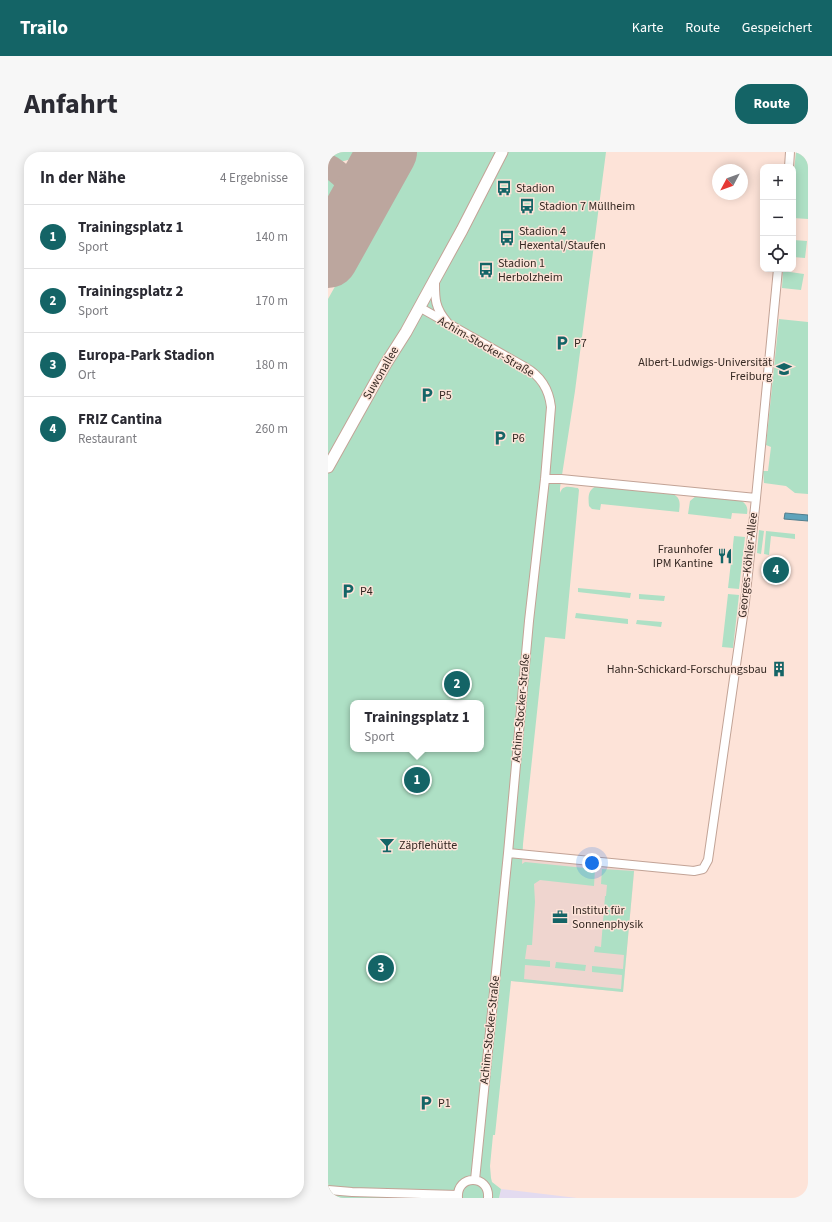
<!DOCTYPE html>
<html lang="de">
<meta charset="utf-8">
<style>
body{margin:0;font-family:"Source Sans 3",sans-serif;background:#f7f7f7;color:#2b2b33}
.controls{position:absolute;right:12px;top:12px;display:grid;overflow:hidden;border-radius:8px;box-shadow:0 2px 10px #0003}
.controls button{width:36px;height:36px;display:grid;place-items:center;padding:0;border:0;border-bottom:1px solid #e1e1e2;background:#fff;color:#2b2b33;font:20px sans-serif}
.compass{position:absolute;left:384px;top:12px;width:36px;height:36px;border-radius:50%;background:#fff;box-shadow:0 2px 10px #0003;rotate:229deg}
.you{position:absolute;left:264px;top:711px;width:14px;height:14px;margin:-10px;border:3px solid #fff;border-radius:50%;background:#1a73e8;box-shadow:0 0 0 6px #1a73e833}
.badge{display:grid;place-items:center;width:26px;height:26px;border-radius:50%;background:#146466;color:#fff;font-size:13px;font-weight:700}
.pin{position:absolute;translate:-50% -50%;border:2px solid #fff;box-shadow:0 1px 4px #0006}
.popup{position:absolute;left:22px;top:548px;width:134px;height:52px;box-sizing:border-box;display:grid;place-content:center;border-radius:8px;background:#fff;filter:drop-shadow(0 1px 3px #0005);font-size:13px;white-space:nowrap;color:#7c7c81}
.popup b{font-size:15px;color:#2b2b33}
.popup::after{content:'';position:absolute;left:50%;top:100%;margin-left:-8px;border:8px solid transparent;border-top-color:#fff}
.list{margin:0;padding:0;list-style:none}
h2{display:flex;justify-content:space-between;align-items:center;height:52px;margin:0;padding:0 16px;font-size:17px}
h2 small{font-size:13px;font-weight:400;color:#7c7c81}
.list li{display:grid;grid-template-columns:26px 1fr auto;gap:12px;align-items:center;box-sizing:border-box;height:64px;padding:0 16px;border-top:1px solid #e1e1e2}
.list b{display:block;font-size:15px;white-space:nowrap}
.list p{margin:0;font-size:13px;white-space:nowrap;color:#7c7c81}
.list em{font-size:13px;font-style:normal;color:#7c7c81}
.icon{flex:none;width:22px;height:22px;fill:none;stroke:currentColor;stroke-width:2;stroke-linecap:round;stroke-linejoin:round}
.map{position:relative;flex:none;width:480px;height:1046px;overflow:hidden;border-radius:16px}
header{display:flex;align-items:center;gap:24px;box-sizing:border-box;height:56px;padding:0 20px;background:#146466;color:#fff}
header strong{font-size:19px}
nav{display:flex;gap:22px;margin-inline-start:auto;font-size:14px}
.intro{display:flex;align-items:center;justify-content:space-between;box-sizing:border-box;height:96px;padding:0 24px}
h1{margin:0;font-size:28px}
.button{padding:10px 18px;border-radius:16px;background:#146466;color:#fff;font-size:14px;font-weight:700}
main{display:flex;gap:24px;padding:0 24px}
aside{flex:1;background:#fff;border-radius:16px;box-shadow:0 2px 10px #0003}
.map>svg:first-child{display:block}
.commercial{fill:#efd5cf}
.industrial{fill:#e3dbf0}
.green{fill:#aee0c5;fill-rule:evenodd}
.water{fill:#5fa3bb;stroke:#527e8d}
.lines{fill:none;stroke-linecap:round;stroke-linejoin:round}
.taxiway{stroke:#bca69e;stroke-width:24}
.runway{stroke:#bca69e;stroke-width:60}
.street-casing{stroke:#c2a396;stroke-width:10}
.secondary-casing{stroke:#c2a396;stroke-width:13}
.street{stroke:#fff;stroke-width:8}
.secondary{stroke:#fff;stroke-width:11}
.labels{text-anchor:middle;dominant-baseline:central;stroke-width:3;stroke-linejoin:round;paint-order:stroke}
.poi-label{font-size:12px;fill:#352923;stroke:#fde3d8;text-anchor:start}
.street-label{font-size:12px;fill:#352923;stroke:#fde3d8}
</style>
<header>
<strong>Trailo</strong>
<nav><a>Karte</a><a>Route</a><a>Gespeichert</a></nav>
</header>
<div class="intro"><h1>Anfahrt</h1><a class="button">Route</a></div>
<main>
<aside>
<h2>In der Nähe<small>4 Ergebnisse</small></h2>
<ul class="list">
<li><span class="badge">1</span><div><b>Trainingsplatz 1</b><p>Sport</p></div><em>140 m</em></li>
<li><span class="badge">2</span><div><b>Trainingsplatz 2</b><p>Sport</p></div><em>170 m</em></li>
<li><span class="badge">3</span><div><b>Europa-Park Stadion</b><p>Ort</p></div><em>180 m</em></li>
<li><span class="badge">4</span><div><b>FRIZ Cantina</b><p>Restaurant</p></div><em>260 m</em></li>
</ul>
</aside>
<div class="map">
<svg width="480" height="1046" viewBox="0 0 480 1046">
<rect width="100%" height="100%" fill="#fde3d8"/>
<!-- commercial -->
<path class="commercial" d="M195,698L307,710L295,840L183,829Z"/>
<!-- industrial -->
<path class="industrial" d="M173,1037L249,1046H171Z"/>
<!-- green -->
<path class="green" d="M0,0H34C21,9 16,11 0,8Z
M82,0H278L247,239L232,336V341C235,332 242,335 250,336L251,338L237,487L217,485L195,692L194,712L197,710L267,717L266,734L212,728L206,732L207,750L204,793H199L197,807L222,809V815L197,813L196,827L293,837L294,823L264,820V814L295,817L296,803L266,800L267,794L273,795L277,744H278L279,733L273,732L274,717L306,719L295,840L183,829L167,983H165L162,1014L163,1026L164,1030L173,1037L171,1046H0V147ZM25,551H153V597H25Z
M468,0H480V67L465,66V28Z
M0,22C13,39 9,44 0,61Z
M465,88L479,89L477,106L465,105Z
M455,119L476,122L473,138L454,136Z
M451,167L480,170V342L467,341L458,334L436,331L435,319H440L443,295L438,293Z
M269,334L345,342C353,346 352,352 351,360L273,352L272,358L264,357L261,354C260,345 260,337 269,334Z
M368,344L414,349C419,353 420,356 419,362L404,361L403,367L360,362L362,349Z
M431,378L436,379L433,402L429,401Z
M438,379L467,382V387L443,384L441,403L436,402Z
M406,384L417,385L411,437L400,436Z
M250,436L303,441L302,446L250,440Z
M311,442L337,444L336,449L311,447Z
M400,442L411,443L405,496L394,495Z
M248,461L300,467V472L247,466Z
M309,468L334,470L333,475L308,472Z
M228,810L258,813L257,819L227,816Z"/>
<!-- water -->
<path class="water" d="M457,361L480,363V369L456,367Z"/>
<g class="lines">
<!-- taxiway -->
<path class="taxiway" d="M0,14C10,19 27,35 29,47C29,50 28,54 27,57"/>
<!-- runway -->
<path class="runway" d="M0,106L59,0"/>
<!-- street casing -->
<g class="street-casing">
<path id="street" d="M461,15L462,0
M107,127C107,145 106,155 119,170
M91,155L197,215C213,224 221,237 223,255L217,327L201,469L180,701L147,1028
M217,327H233L428,346
M180,701L366,719L375,717L380,708L417,450L428,346L450,117
M0,1038L24,1040L130,1043
M130,1046C128,1022 162,1022 160,1046"/>
</g>
<!-- secondary casing -->
<g class="secondary-casing">
<path id="secondary" d="M0,315L57,213L78,180L107,127L134,78L174,0"/>
</g>
<!-- street -->
<use href="#street" class="street"/>
<!-- secondary -->
<use href="#secondary" class="secondary"/>
</g>
<!-- icons -->
<defs>
<g id="bus-bare" transform="scale(1.2)"><path d="M-5-6H5V4H4V6H2V4H-2V6H-4V4H-5ZM-3.5-4V0h7V-4ZM-3.5 1.2v1.5H-2V1.2ZM2 1.2v1.5H3.5V1.2Z" fill="#146466" stroke="#fde3d8" stroke-width="2.5" paint-order="stroke"/></g>
<g id="parking-bare" transform="scale(1.2)"><path d="M-3.5-5.5H1a3.5 3.5 0 0 1 0 7H-1V5.5H-3.5ZM-1-3.4V-.6H.8a1.4 1.4 0 0 0 0-2.8Z" fill="#146466" stroke="#fde3d8" stroke-width="2.5" paint-order="stroke"/></g>
<g id="university-bare" transform="scale(1.2)"><path d="M0-5L7-2L0 1L-7-2ZM-4 1L0 2.5L4 1V4Q0 6-4 4Z" fill="#146466" stroke="#fde3d8" stroke-width="2.5" paint-order="stroke"/></g>
<g id="restaurant-bare" transform="scale(1.2)"><path d="M-5-6h1v4h1v-4h1v4h1v-4h1v5L-1.5 .5V6h-2V.5L-5-1ZM5-6V6H3V1.5H1.5Q1.5-4 5-6Z" fill="#146466" stroke="#fde3d8" stroke-width="2.5" paint-order="stroke"/></g>
<g id="building-bare" transform="scale(1.2)"><path d="M-4-6H4V6H1V3H-1V6H-4ZM-2.5-4.3h1.7v1.8h-1.7ZM.8-4.3h1.7v1.8H.8ZM-2.5-1h1.7V.8h-1.7ZM.8-1h1.7V.8H.8Z" fill="#146466" stroke="#fde3d8" stroke-width="2.5" paint-order="stroke"/></g>
<g id="bar-bare" transform="scale(1.2)"><path d="M-6-5H6L.8 .8V4.5H3.5V6h-7V4.5H-.8V.8Z" fill="#146466" stroke="#fde3d8" stroke-width="2.5" paint-order="stroke"/></g>
<g id="office-bare" transform="scale(1.2)"><path d="M-6-3h4V-5.5h4V-3h4V5H-6ZM-1-4.5V-3h2v-1.5ZM-6 0V1H6V0Z" fill="#146466" stroke="#fde3d8" stroke-width="2.5" paint-order="stroke"/></g>
</defs>
<g fill-rule="evenodd">
<use href="#bus-bare" x="176" y="36"/>
<use href="#bus-bare" x="199" y="54"/>
<use href="#bus-bare" x="179" y="86"/>
<use href="#bus-bare" x="158" y="118"/>
<use href="#parking-bare" x="234" y="191"/>
<use href="#university-bare" x="456" y="217"/>
<use href="#parking-bare" x="99" y="243"/>
<use href="#parking-bare" x="172" y="286"/>
<use href="#restaurant-bare" x="397" y="404"/>
<use href="#parking-bare" x="20" y="439"/>
<use href="#building-bare" x="451" y="517"/>
<use href="#bar-bare" x="59" y="693"/>
<use href="#office-bare" x="232" y="765"/>
<use href="#parking-bare" x="98" y="951"/>
</g>
<g class="labels">
<!-- poi labels -->
<g class="poi-label">
<text x="188" y="36">Stadion</text>
<text x="211" y="54">Stadion 7 Müllheim</text>
<text x="191" y="79">Stadion 4<tspan x="191" dy="14">Hexental/Staufen</tspan></text>
<text x="170" y="111">Stadion 1<tspan x="170" dy="14">Herbolzheim</tspan></text>
<text x="246" y="191">P7</text>
<text x="444" y="210" text-anchor="end">Albert-Ludwigs-Universität<tspan x="444" dy="14">Freiburg</tspan></text>
<text x="111" y="243">P5</text>
<text x="184" y="286">P6</text>
<text x="385" y="397" text-anchor="end">Fraunhofer<tspan x="385" dy="14">IPM Kantine</tspan></text>
<text x="32" y="439">P4</text>
<text x="439" y="517" text-anchor="end">Hahn-Schickard-Forschungsbau</text>
<text x="71" y="693">Zäpflehütte</text>
<text x="244" y="758">Institut für<tspan x="244" dy="14">Sonnenphysik</tspan></text>
<text x="110" y="951">P1</text>
</g>
<!-- street labels -->
<g class="street-label">
<text transform="translate(158 195) rotate(30)">Achim-Stocker-Straße</text>
<text transform="translate(53 221) rotate(-60)">Suwonallee</text>
<text transform="translate(420 413) rotate(-84)">Georges-Köhler-Allee</text>
<text transform="translate(193 556) rotate(-85)">Achim-Stocker-Straße</text>
<text transform="translate(162 878) rotate(-84)">Achim-Stocker-Straße</text>
</g>
</g>
</svg>
<div class="controls">
<button>+</button>
<button>−</button>
<button><svg class="icon" aria-label="locate" viewBox="0 0 24 24"><circle cx="12" cy="12" r="6"/><path d="M12 2v4M12 18v4M2 12h4M18 12h4"/></svg></button>
</div>
<svg class="compass" viewBox="-18 -18 36 36"><path d="M0-13l5 13h-10z" fill="#e53935"/><path d="M0 13l5-13h-10z" fill="#7c7c81"/></svg>
<div class="you"></div>
<div class="pin badge" style="left:89px;top:628px">1</div>
<div class="popup"><b>Trainingsplatz 1</b>Sport</div>
<div class="pin badge" style="left:129px;top:532px">2</div>
<div class="pin badge" style="left:53px;top:816px">3</div>
<div class="pin badge" style="left:448px;top:418px">4</div>
</div>
</main>
